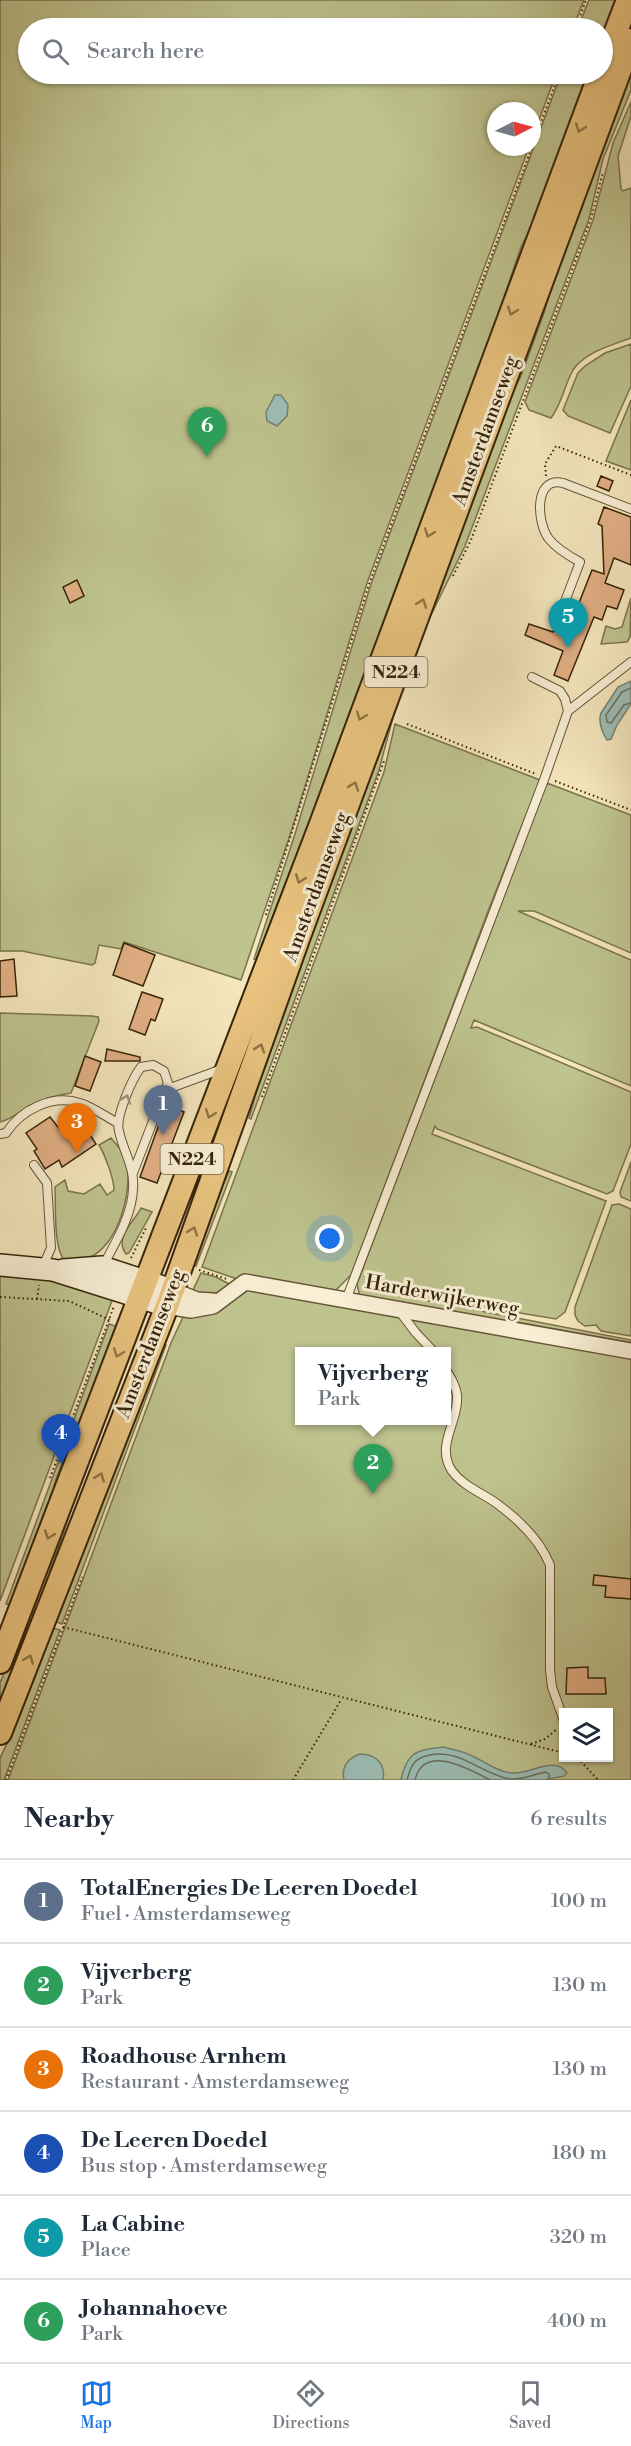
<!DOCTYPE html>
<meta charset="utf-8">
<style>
body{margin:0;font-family:"Libre Bodoni",serif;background:#f2f2f3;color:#1f2937}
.controls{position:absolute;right:18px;bottom:18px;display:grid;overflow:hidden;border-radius:0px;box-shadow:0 2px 4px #0004}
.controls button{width:54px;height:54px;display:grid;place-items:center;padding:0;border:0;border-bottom:2px solid #e0e1e3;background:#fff;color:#1f2937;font:30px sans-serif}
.compass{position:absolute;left:487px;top:102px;width:54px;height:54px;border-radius:50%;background:#fff;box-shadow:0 2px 4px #0004;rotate:84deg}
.you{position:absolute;left:330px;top:1239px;width:21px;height:21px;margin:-15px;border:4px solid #fff;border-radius:50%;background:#1a73e8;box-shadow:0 0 0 9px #1a73e833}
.badge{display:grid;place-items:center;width:39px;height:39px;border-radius:50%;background:#1a73e8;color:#fff;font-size:20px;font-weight:700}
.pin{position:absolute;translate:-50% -50px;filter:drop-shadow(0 2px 3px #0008)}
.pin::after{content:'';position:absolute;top:32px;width:21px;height:18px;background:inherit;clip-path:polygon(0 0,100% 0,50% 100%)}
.popup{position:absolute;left:295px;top:1347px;width:156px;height:78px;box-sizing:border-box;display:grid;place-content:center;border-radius:0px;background:#fff;filter:drop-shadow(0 2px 4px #0005);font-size:20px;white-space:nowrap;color:#747a83}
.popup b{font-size:22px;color:#1f2937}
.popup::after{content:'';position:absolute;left:50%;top:100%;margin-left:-12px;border:12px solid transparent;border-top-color:#fff}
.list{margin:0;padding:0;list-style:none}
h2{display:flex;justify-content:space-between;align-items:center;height:78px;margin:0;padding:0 24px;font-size:26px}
h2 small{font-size:20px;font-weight:400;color:#747a83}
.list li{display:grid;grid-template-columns:39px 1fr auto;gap:18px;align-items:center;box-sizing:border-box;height:84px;padding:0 24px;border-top:2px solid #e0e1e3}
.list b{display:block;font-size:22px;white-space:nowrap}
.list p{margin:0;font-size:20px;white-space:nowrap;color:#747a83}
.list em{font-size:20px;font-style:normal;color:#747a83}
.icon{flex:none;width:33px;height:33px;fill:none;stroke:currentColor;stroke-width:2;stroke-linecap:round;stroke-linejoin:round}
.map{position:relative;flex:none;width:631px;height:1780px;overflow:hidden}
.search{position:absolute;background:#fff;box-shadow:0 2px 4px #0004;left:18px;right:18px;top:18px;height:66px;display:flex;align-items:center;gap:15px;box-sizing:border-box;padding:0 21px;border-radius:33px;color:#747a83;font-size:22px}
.sheet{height:582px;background:#fff}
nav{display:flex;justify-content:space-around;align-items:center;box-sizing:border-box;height:84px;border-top:2px solid #e0e1e3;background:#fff;font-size:16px;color:#747a83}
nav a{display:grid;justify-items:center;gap:3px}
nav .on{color:#1a73e8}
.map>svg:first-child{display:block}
.green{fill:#bfc48f;stroke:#7a744c;stroke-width:1.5;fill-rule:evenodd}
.water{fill:#9dbfb7;stroke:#748172;stroke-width:1.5}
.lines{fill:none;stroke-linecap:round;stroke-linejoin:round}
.shore{stroke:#6a7160;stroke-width:1.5}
.building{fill:#e2b085;stroke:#36230a;stroke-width:1.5}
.lane-casing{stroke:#665437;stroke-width:10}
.street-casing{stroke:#665437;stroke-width:18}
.secondary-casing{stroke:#36230a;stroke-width:24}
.primary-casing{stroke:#36230a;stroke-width:26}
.path{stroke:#36230a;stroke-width:2;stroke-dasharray:1.5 3;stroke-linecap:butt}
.lane{stroke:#f8efd5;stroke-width:8}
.street{stroke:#f8efd5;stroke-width:15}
.secondary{stroke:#f8efd5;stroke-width:21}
.primary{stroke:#eac47f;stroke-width:22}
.oneway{stroke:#907444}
.oneway2{stroke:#a1937a}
.labels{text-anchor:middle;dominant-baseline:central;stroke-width:6;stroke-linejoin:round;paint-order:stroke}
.shield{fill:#f8efd5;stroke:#706047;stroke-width:1.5}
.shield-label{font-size:18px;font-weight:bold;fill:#36230a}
.street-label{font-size:20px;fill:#36230a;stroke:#f8efd5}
</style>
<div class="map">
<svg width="631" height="1780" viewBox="0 0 631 1780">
<rect width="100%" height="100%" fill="#f5e7be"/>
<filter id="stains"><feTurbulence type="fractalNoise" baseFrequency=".00333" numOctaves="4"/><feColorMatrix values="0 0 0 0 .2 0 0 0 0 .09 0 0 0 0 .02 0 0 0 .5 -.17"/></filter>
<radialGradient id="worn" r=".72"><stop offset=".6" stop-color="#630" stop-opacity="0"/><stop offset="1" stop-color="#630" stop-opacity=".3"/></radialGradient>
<!-- green -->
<path class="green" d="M0,0H584L573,28H28V74H556L532,139V111H496V147H529L367,583L291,832L241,980L124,942L121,949L99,945L95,963L92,965L22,951H0Z
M589,0H620L603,46L602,28H578Z
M631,64V90L603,159L589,219L465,546L428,621L395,710L379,770L251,1119L249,1118L267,1053L496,423L521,376L545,310L560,253Z
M561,74H592L551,187L521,247L502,303L497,326L331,774L301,844L256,960L254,959L295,834L371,584Z
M631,102V116L618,156L621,189L623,191L631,188V338C612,345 585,352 573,370C564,386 562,404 551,418L529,410L525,402L593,220L613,143Z
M631,344V386L610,433L568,416L563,410L578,373L585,366L605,353Z
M631,400V470L606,461Z
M631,598L630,637L627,642L601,644L606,626L615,629L622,627Z
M395,724L540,780L490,906L351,1275L333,1293L237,1279L202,1267L384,772Z
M547,783L631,815V953L534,911H518L631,960V1086L474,1020L471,1028L477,1027L631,1092V1144L613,1191L607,1194L437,1129L435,1126L432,1134L606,1201L565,1312L556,1319L407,1294L394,1289L385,1281L382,1292L631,1340V1347L360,1298L357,1284Z
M0,1013L92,1016L98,1017L99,1021L71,1093C56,1095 42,1099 29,1106C19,1112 12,1119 0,1122Z
M111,1138C116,1144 122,1150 125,1157C135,1185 119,1247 88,1258C81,1260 72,1260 65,1261C53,1249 56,1205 55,1187L65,1180L68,1191L84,1194L100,1184L107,1195L114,1190C114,1179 105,1155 99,1145Z
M631,1162V1201L621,1197L620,1192Z
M229,1171L232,1172L196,1266L190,1264Z
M619,1204L631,1209V1336L601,1331L596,1325L585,1326L578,1321L575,1315V1307L612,1205Z
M141,1208L152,1212L129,1253L126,1254C113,1237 136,1220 141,1208Z
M0,1270L35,1273L113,1298L0,1601Z
M201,1273L216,1277L231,1285L221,1294L200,1295L193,1290Z
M248,1288L631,1355V1780H8L171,1343L183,1317ZM300,1352H446V1420H300ZM564,1712H608V1758H564Z
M109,1324L121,1328L104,1371L75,1430L56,1479L40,1537L14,1606L6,1604Z
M135,1333L138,1335L71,1510L36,1614L28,1611Z
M160,1343L166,1345L62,1624L52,1620Z
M25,1618L34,1621L0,1711V1683Z
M49,1627L60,1630L4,1780H0V1758L15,1727L35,1677Z"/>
<!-- water -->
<path class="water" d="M275,395H281L288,405L287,416L277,426L267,421L266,412Z
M631,681V704L617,725L611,739L607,740C602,733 598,721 601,713L618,687Z
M443,1747C452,1749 462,1751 470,1755C484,1761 499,1773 514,1773C530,1774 556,1755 567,1773L564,1776L544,1780H401C407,1752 416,1750 443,1747Z
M360,1754C376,1754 386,1764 383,1780H344C341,1767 348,1758 360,1754Z"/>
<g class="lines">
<!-- shore -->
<path class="shore" d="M631,688L622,692L606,715L607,722L611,723L624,705L631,703
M407,1780C411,1765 414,1758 430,1755C461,1749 481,1774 510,1779C523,1780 534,1774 546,1772L549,1774V1780
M415,1780C424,1743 469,1769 490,1780"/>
</g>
<!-- building -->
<path class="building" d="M601,476L613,481L609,491L597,486Z
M604,507L631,517V565L614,558L605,583L624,590L617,609L607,606L602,620L594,617L568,681L554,675L563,651L525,635L529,624L553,632L559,618L567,621L568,616L573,618L592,570L604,574L602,526L598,524Z
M77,580L84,596L70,603L63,587Z
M124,943L155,955L143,986L113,975Z
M14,959L17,996L0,997V961Z
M142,992L163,999L155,1021L151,1019L145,1035L129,1029Z
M107,1049L140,1057V1061H105Z
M85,1056L101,1062L90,1091L75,1086Z
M166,1105L184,1112L157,1183L140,1177Z
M50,1117L65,1136L83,1124L96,1144L62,1167L59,1160L45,1169L34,1151L37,1149L26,1133Z
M594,1575L631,1579V1599L605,1597L606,1586L593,1585Z
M588,1667V1678H605L606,1694H566L567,1668Z"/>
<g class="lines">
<!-- lane casing -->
<g class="lane-casing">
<path id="lane" d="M564,604L580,562C569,556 557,549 549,539C537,524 533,476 563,483L631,509
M568,711L631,662
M0,1134L6,1133C21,1110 52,1094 80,1103C93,1107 106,1117 118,1123
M34,1165L47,1183L51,1248L43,1266
M133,1173L165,1090L222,1069
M103,1266C115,1243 132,1216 133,1189C135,1167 123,1151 119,1131C115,1117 132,1079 141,1067L153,1065L164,1071L168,1083L165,1090
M346,1300L545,777L568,711L565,699L560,691L532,677
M400,1312L416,1333L434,1352
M446,1370C451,1378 456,1386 457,1395C459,1422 435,1445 452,1471C463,1486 482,1493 496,1503C518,1519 540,1540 550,1565V1670L552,1687L564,1721"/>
</g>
<!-- street casing -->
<g class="street-casing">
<path id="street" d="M172,1290L197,1300L213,1301
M167,1306L191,1310L213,1306L245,1282L631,1351"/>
</g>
<!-- secondary casing -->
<g class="secondary-casing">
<path id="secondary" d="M0,1265L53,1270L167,1306
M63,1270L102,1267L172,1290"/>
</g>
<!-- primary casing -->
<g class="primary-casing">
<path id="primary" d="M602,68L628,0
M0,1662L321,824L600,74
M0,1733L167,1306L298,939L631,40"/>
</g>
<!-- path -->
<path class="path" d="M576,28L586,0
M532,146L559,74
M546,476L545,464L556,446L631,475
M453,576L471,540L591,219L603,172
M407,724L536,774
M555,781L631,810
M266,915L369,584L532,147
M262,1097L384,761
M131,1258L147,1226
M199,1270L227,1279
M0,1297L69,1301L110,1320
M37,1299L39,1285
M50,1478L114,1306
M63,1627L564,1753
M531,1744L545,1739L557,1729
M578,1758L598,1780
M6,1780L82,1577
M293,1780L341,1700"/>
<!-- lane -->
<use href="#lane" class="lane"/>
<!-- street -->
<use href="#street" class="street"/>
<!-- secondary -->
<use href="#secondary" class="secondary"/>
<!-- primary -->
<use href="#primary" class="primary"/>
</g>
<!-- one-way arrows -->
<defs><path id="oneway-chevron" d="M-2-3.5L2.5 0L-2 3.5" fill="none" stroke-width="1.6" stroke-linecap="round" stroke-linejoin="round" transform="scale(1.5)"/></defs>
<g class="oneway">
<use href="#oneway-chevron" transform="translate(580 128) rotate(110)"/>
<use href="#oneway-chevron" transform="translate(512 311) rotate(110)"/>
<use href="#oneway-chevron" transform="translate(429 533) rotate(110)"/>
<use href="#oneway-chevron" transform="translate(422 603) rotate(-70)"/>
<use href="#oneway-chevron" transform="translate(361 716) rotate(110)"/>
<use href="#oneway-chevron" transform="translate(354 786) rotate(-70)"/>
<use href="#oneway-chevron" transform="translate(300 879) rotate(111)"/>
<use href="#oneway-chevron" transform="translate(260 1048) rotate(-71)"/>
<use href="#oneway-chevron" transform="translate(210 1114) rotate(111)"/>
<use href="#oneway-chevron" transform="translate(193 1231) rotate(-70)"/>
<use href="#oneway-chevron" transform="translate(118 1353) rotate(111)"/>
<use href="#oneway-chevron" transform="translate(100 1477) rotate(-69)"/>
<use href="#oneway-chevron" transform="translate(49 1535) rotate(111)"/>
<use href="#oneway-chevron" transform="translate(29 1659) rotate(-69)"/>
</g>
<use class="oneway2" href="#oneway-chevron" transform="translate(126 1099) rotate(-70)"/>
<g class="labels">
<!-- shield labels -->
<g class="shield">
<rect x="364.5" y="657" width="63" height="30" rx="4.5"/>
<rect x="160.5" y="1144" width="63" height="30" rx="4.5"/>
</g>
<g class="shield-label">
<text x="396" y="672">N224</text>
<text x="192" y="1159">N224</text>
</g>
<!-- street labels -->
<g class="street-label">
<text transform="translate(486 431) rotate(-70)">Amsterdamseweg</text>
<text transform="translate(317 887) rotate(-70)">Amsterdamseweg</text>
<text transform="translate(442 1296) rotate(10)">Harderwijkerweg</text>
<text transform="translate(151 1344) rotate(-69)">Amsterdamseweg</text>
</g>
</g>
<rect width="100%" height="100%" filter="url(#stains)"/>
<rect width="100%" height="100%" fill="url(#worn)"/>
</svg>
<div class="controls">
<button><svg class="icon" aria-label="layers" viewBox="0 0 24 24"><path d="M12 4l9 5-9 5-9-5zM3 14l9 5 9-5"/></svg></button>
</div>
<svg class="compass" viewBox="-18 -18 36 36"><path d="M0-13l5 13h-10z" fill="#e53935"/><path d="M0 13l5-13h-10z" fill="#747a83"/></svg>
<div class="you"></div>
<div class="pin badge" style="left:163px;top:1135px;background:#5c6f8a">1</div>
<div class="pin badge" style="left:373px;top:1494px;background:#2e9e5b">2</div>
<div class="popup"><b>Vijverberg</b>Park</div>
<div class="pin badge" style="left:77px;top:1153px;background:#e8710a">3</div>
<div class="pin badge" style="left:61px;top:1464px;background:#1a4fb4">4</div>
<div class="pin badge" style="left:568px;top:648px;background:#0f9aa8">5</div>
<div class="pin badge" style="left:207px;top:457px;background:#2e9e5b">6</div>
<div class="search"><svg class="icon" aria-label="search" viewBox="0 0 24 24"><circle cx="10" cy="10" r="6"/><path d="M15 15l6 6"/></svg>Search here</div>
</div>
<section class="sheet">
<h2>Nearby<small>6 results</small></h2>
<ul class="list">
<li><span class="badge" style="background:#5c6f8a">1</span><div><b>TotalEnergies De Leeren Doedel</b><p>Fuel · Amsterdamseweg</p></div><em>100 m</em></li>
<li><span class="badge" style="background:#2e9e5b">2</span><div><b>Vijverberg</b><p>Park</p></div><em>130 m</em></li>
<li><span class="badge" style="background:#e8710a">3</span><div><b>Roadhouse Arnhem</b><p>Restaurant · Amsterdamseweg</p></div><em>130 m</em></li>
<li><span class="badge" style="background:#1a4fb4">4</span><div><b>De Leeren Doedel</b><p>Bus stop · Amsterdamseweg</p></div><em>180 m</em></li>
<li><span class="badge" style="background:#0f9aa8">5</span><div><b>La Cabine</b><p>Place</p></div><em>320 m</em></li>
<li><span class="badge" style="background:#2e9e5b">6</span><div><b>Johannahoeve</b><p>Park</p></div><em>400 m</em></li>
</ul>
</section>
<nav>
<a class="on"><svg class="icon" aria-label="map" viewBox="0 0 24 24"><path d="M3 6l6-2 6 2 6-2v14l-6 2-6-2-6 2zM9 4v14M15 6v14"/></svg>Map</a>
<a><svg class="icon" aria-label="directions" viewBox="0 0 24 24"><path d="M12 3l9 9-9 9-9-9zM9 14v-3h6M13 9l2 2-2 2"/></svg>Directions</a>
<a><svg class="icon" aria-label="saved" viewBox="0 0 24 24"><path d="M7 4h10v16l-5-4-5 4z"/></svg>Saved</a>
</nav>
